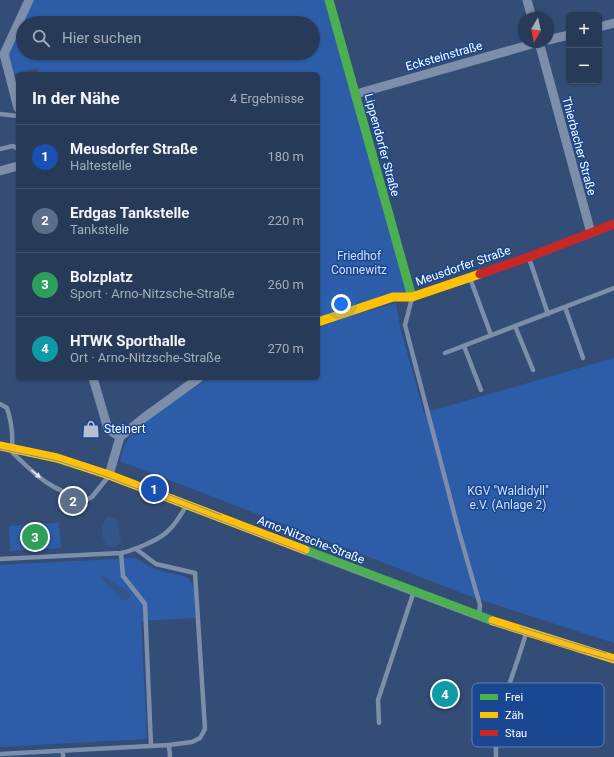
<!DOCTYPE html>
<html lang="de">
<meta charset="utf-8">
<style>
body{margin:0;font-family:Roboto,sans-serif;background:#334561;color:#f1f3f6}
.controls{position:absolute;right:12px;top:12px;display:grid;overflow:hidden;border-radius:6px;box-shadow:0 1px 3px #0004}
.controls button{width:36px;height:36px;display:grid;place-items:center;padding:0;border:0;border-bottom:1px solid #43546e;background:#273a58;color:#f1f3f6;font:20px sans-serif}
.compass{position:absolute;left:518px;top:12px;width:36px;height:36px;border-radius:50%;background:#273a58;box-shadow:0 1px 3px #0004;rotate:189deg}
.you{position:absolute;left:341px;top:304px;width:14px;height:14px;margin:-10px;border:3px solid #fff;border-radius:50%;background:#1a73e8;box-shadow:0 0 0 6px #1a73e833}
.badge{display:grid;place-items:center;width:26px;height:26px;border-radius:50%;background:#b8c1cf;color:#fff;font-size:13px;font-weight:700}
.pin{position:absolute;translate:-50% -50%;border:2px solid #fff;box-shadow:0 1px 4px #0006}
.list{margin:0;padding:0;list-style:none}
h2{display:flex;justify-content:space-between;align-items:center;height:52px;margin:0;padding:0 16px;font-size:17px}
h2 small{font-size:13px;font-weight:400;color:#a4adba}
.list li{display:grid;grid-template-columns:26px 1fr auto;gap:12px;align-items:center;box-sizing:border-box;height:64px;padding:0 16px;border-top:1px solid #43546e}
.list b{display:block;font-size:15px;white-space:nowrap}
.list p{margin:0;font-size:13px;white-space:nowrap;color:#a4adba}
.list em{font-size:13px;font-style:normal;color:#a4adba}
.icon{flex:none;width:22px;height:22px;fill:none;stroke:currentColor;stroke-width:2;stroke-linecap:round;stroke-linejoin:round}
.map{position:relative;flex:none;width:614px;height:757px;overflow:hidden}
.search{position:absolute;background:#273a58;box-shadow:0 1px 3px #0004;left:16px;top:16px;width:304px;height:44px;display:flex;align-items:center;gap:10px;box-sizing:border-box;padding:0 14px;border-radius:22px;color:#a4adba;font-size:15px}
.panel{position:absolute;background:#273a58;box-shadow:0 1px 3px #0004;left:16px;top:72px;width:304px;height:308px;border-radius:6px}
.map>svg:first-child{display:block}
.green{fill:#2d5da8;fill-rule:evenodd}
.water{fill:#34558b}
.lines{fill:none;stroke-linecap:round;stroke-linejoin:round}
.lane{stroke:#7c8ea9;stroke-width:4.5}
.street{stroke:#7c8ea9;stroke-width:9}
.fast{stroke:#4caf50;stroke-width:9}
.slow{stroke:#ffc107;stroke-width:9}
.jam{stroke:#c62828;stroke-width:9}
.tram{stroke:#7d8ea9;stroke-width:1}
.oneway{fill:#e5e8ee}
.labels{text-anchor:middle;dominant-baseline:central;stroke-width:3;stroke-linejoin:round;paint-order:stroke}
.street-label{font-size:12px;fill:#fff;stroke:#194791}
.park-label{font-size:12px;fill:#cee0fb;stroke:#194791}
.poi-label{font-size:12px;fill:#fff;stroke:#194791;text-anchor:start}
.key{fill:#194791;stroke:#5e7eb2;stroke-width:1}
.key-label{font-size:11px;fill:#fff}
</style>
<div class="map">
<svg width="614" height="757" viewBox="0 0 614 757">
<rect width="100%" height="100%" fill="#344d76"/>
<!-- green -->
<path class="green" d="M29,0H329L412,297L318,322V74H39L37,68L9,75L4,54ZM23,23H313V53H23Z
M396,303L400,327L424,413L614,358V643L475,598L120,461L123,450L130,436L142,423L161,409L210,378H318V328L346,317Z
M59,523L61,548L10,551L9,526Z
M135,558C144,563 151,568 161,571C174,575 190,572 194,589C195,598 194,608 195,618L141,621L147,739L0,747V565Z"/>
<!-- water -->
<path class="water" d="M108,516L117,520L121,543L115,547H108C100,536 99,526 108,516Z
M104,576L129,592L131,595L128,600L124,601C121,599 102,579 101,578Z"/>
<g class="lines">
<!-- lane -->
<path class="lane" d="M0,114L18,116
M0,149L13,146L18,149
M529,258L548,314
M470,278L491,335
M412,298L405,325L459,532L480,605L479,616
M565,307L583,358
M515,326L533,370
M464,346L481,390
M445,353L614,288
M0,404L7,408C11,420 13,434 12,447
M13,453C38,478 52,490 86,500L92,497L108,477
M136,549L156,564L195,573L205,729L200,738L192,742L169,745L170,757
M121,553L123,576L145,604L151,746
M0,559L121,553C134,550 157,541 167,532C175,525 181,515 186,506
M379,723L378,700L413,594
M63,751V757
M0,754L169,745
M496,757C494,714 515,674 526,633"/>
<!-- street -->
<path class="street" d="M527,0L532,18
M599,27L614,23
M548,40L569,35
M539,42L591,233
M356,94L539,42
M18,108L4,54L29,0
M0,171L18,166
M93,378L108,429L120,437
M109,475L120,437L145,417L199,378"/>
<!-- fast -->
<path class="fast" d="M329,0L412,297
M305,550L493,621"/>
<!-- slow -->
<path class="slow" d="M318,322L393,297H412L480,274
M0,446L57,458L109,475L305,550
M493,621L614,659"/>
<!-- jam -->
<path class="jam" d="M480,274L529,257L614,224"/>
<!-- tram -->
<path class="tram" d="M0,449L58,461L104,476L477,619L561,646L614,661
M144,485L221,515
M520,627L606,653"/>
</g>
<!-- one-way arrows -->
<defs><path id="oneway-solid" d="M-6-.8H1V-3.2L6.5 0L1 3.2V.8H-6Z"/></defs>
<use class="oneway" href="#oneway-solid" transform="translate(36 474) rotate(40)"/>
<!-- icons -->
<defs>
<g id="shop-bare" transform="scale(1.38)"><path d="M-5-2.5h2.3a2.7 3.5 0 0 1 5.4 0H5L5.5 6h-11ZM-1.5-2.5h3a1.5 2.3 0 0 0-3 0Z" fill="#b8c1cf" stroke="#194791" stroke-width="2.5" paint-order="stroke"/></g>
</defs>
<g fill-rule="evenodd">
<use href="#shop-bare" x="91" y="429"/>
</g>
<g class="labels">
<!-- street labels -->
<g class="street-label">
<text transform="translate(444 56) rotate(-16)">Ecksteinstraße</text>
<text transform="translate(382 145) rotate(75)">Lippendorfer Straße</text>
<text transform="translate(579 146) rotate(75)">Thierbacher Straße</text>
<text transform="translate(463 266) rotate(-19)">Meusdorfer Straße</text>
<text transform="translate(311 540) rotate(21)">Arno-Nitzsche-Straße</text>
</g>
<!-- park labels -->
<g class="park-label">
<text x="359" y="256">Friedhof<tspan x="359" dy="14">Connewitz</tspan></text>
<text x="508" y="491">KGV "Waldidyll"<tspan x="508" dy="14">e.V. (Anlage 2)</tspan></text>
</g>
<!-- poi labels -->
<g class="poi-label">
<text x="104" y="429">Steinert</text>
</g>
</g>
<!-- legend -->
<rect x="472" y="683" width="132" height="64" rx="6" class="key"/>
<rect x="480" y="694" width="18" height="6" fill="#4caf50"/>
<rect x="480" y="712" width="18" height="6" fill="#ffc107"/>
<rect x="480" y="730" width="18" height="6" fill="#c62828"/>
<g class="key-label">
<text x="505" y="701">Frei</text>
<text x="505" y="719">Zäh</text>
<text x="505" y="737">Stau</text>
</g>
</svg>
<div class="controls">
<button>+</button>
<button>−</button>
</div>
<svg class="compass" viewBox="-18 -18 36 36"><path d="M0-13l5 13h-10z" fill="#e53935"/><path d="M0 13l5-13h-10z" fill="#a4adba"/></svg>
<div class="you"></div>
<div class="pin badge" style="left:154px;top:489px;background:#1a4fb4">1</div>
<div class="pin badge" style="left:73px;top:501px;background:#5c6f8a">2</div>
<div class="pin badge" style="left:35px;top:537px;background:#2e9e5b">3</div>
<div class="pin badge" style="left:445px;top:694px;background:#0f9aa8">4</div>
<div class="search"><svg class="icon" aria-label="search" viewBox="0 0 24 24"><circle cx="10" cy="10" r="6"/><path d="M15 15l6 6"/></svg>Hier suchen</div>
<section class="panel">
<h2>In der Nähe<small>4 Ergebnisse</small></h2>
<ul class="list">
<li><span class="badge" style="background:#1a4fb4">1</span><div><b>Meusdorfer Straße</b><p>Haltestelle</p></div><em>180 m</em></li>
<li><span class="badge" style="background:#5c6f8a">2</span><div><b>Erdgas Tankstelle</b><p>Tankstelle</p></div><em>220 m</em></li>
<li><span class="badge" style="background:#2e9e5b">3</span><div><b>Bolzplatz</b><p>Sport · Arno-Nitzsche-Straße</p></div><em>260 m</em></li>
<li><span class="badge" style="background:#0f9aa8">4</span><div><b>HTWK Sporthalle</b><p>Ort · Arno-Nitzsche-Straße</p></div><em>270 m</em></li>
</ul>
</section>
</div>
